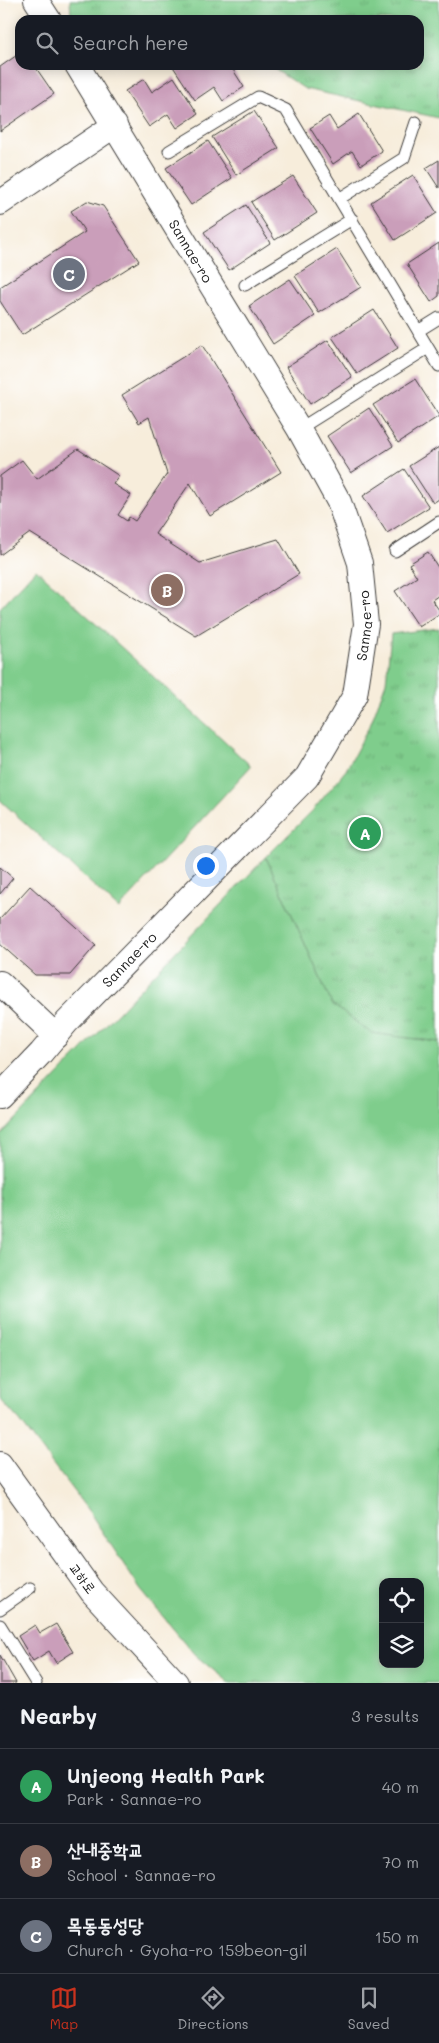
<!DOCTYPE html>
<meta charset="utf-8">
<style>
body{margin:0;font-family:Mali,"Poor Story",sans-serif;background:#20242c;color:#f1f3f6}
.controls{position:absolute;right:15px;bottom:15px;display:grid;overflow:hidden;border-radius:10px;box-shadow:0 2px 12px #0003}
.controls button{width:45px;height:45px;display:grid;place-items:center;padding:0;border:0;border-bottom:1px solid #363941;background:#171b24;color:#f1f3f6;font:25px sans-serif}
.you{position:absolute;left:205px;top:865px;width:18px;height:18px;margin:-12px;border:4px solid #fff;border-radius:50%;background:#1a73e8;box-shadow:0 0 0 8px #1a73e833}
.badge{display:grid;place-items:center;width:32px;height:32px;border-radius:50%;background:#c8321e;color:#fff;font-size:16px;font-weight:700}
.pin{position:absolute;translate:-50% -50%;border:2px solid #fff;box-shadow:0 1px 5px #0006}
.list{margin:0;padding:0;list-style:none}
h2{display:flex;justify-content:space-between;align-items:center;height:65px;margin:0;padding:0 20px;font-size:21px}
h2 small{font-size:16px;font-weight:400;color:#9ea1a6}
.list li{display:grid;grid-template-columns:32px 1fr auto;gap:15px;align-items:center;box-sizing:border-box;height:75px;padding:0 20px;border-top:1px solid #363941}
.list b{display:block;font-size:19px;white-space:nowrap}
.list p{margin:0;font-size:16px;white-space:nowrap;color:#9ea1a6}
.list em{font-size:16px;font-style:normal;color:#9ea1a6}
.icon{flex:none;width:28px;height:28px;fill:none;stroke:currentColor;stroke-width:2;stroke-linecap:round;stroke-linejoin:round}
.map{position:relative;flex:none;width:439px;height:1683px;overflow:hidden}
.search{position:absolute;background:#171b24;box-shadow:0 2px 12px #0003;left:15px;right:15px;top:15px;height:55px;display:flex;align-items:center;gap:12px;box-sizing:border-box;padding:0 18px;border-radius:15px;color:#9ea1a6;font-size:19px}
.sheet{height:290px;background:#171b24}
nav{display:flex;justify-content:space-around;align-items:center;box-sizing:border-box;height:70px;border-top:1px solid #363941;background:#171b24;font-size:14px;color:#9ea1a6}
nav a{display:grid;justify-items:center;gap:2px}
nav .on{color:#c8321e}
.map>svg:first-child{display:block}
.green{fill:#7fcd8c;stroke:#4e7454;fill-rule:evenodd}
.park{fill:url(#park-tufts);stroke:#4e7454}
.building{fill:#ca9eba}
.lines{fill:none;stroke-linecap:round;stroke-linejoin:round}
.lane-casing{stroke:#3d3b39;stroke-width:13}
.street-casing{stroke:#3d3b39;stroke-width:26}
.lane{stroke:#fff;stroke-width:11}
.street{stroke:#fff;stroke-width:24}
.labels{text-anchor:middle;dominant-baseline:central;stroke-width:5;stroke-linejoin:round;paint-order:stroke}
.street-label{font-size:14px;fill:#1c1c1c;stroke:#fff}
</style>
<div class="map">
<svg width="439" height="1683" viewBox="0 0 439 1683">
<defs>
<pattern id="park-tufts" width="24" height="20" patternUnits="userSpaceOnUse" patternTransform="scale(1.25)"><rect width="24" height="20" fill="#7fcd8c"/><path d="M3 7l-1-3M5 7V3M7 7l1-3M15 17l-1-3M17 17v-4M19 17l1-3" fill="none" stroke="#6daf78"/></pattern>
</defs>
<rect width="100%" height="100%" fill="#fff"/>
<filter id="ink" filterUnits="userSpaceOnUse"><feTurbulence type="fractalNoise" baseFrequency=".02" numOctaves="2"/><feDisplacementMap in="SourceGraphic" scale="10" xChannelSelector="R" yChannelSelector="G"/><feConvolveMatrix kernelMatrix="1 2 1 2 8 2 1 2 1" color-interpolation-filters="sRGB"/></filter>
<filter id="wash" filterUnits="userSpaceOnUse"><feTurbulence type="fractalNoise" baseFrequency=".0096" numOctaves="4" result="noise"/><feDisplacementMap in="SourceGraphic" scale="20" xChannelSelector="R" yChannelSelector="G"/><feGaussianBlur stdDeviation="1.12" result="paint"/><feColorMatrix in="noise" values="0 0 0 0 0 0 0 0 0 0 0 0 0 0 0 0 0 1.4 0 .05"/><feComposite in="paint" operator="in"/></filter>
<g filter="url(#wash)">
<rect width="100%" height="100%" fill="#f7eddb"/>
<!-- green -->
<path class="green" d="M36,569L251,766L119,909L0,800V608Z
M266,857L332,1004L372,1033L439,1042V1683H229L195,1655L140,1589L90,1513L20,1421L0,1399V1136ZM383,1582H420V1664H383Z"/>
<!-- park -->
<path class="park" d="M70,0H439V118L305,89L268,65H419V20H73L71,16Z
M439,628V1042L371,1033L332,1004L266,857L314,809L346,770L371,723L386,682L391,634Z"/>
<g id="blocks">
<!-- building -->
<path class="building" d="M20,53V65H34L54,94L0,131V67Z
M172,65H230L244,87L223,101L214,87L195,100Z
M174,77L198,114L177,128L168,114L149,127L125,91L144,79L152,92Z
M254,111L279,148L236,175L212,137Z
M359,114L382,151L361,165L352,151L333,164L310,128L329,116L337,129Z
M208,141L232,178L191,205L166,168Z
M439,160V188L426,168Z
M413,175L437,213L395,240L371,202Z
M293,176L317,213L275,240L251,202Z
M87,201L103,206L139,261L22,335L0,301V287L85,232L71,211Z
M246,205L270,243L229,270L204,232Z
M439,243V296L431,302L407,264Z
M337,249L361,287L319,313L295,276Z
M290,279L315,316L273,344L249,306Z
M374,310L398,348L357,374L332,337Z
M328,340L352,377L310,404L286,367Z
M202,345L281,472L210,516L190,483L155,534L200,563L278,539L299,574L196,636L30,533L0,555V476L22,460L37,479L78,449L119,476L113,484L131,495L118,515L127,521L129,517L135,521L167,474L149,417L139,423L122,395Z
M415,379L439,416L398,443L373,405Z
M369,408L393,446L351,473L327,436Z
M439,447V499L433,503L409,466Z
M404,469L429,507L387,533L363,496Z
M428,552L439,569V595L432,600L439,610V614L419,627L395,591L417,577L409,564Z
M0,867L13,878L0,894Z
M30,886L96,945L70,975H35L0,944V919Z
M56,1624L73,1652L56,1663L49,1651L33,1661L18,1636L35,1625L40,1633Z
M0,1655L16,1683H0Z"/>
</g>
</g>
<g filter="url(#ink)">
<use href="#blocks" fill-opacity="0" stroke="#3d3b39" stroke-width="1"/>
<g class="lines">
<!-- lane casing -->
<g class="lane-casing">
<path id="lane" d="M169,151L258,97L286,110L439,366
M339,199L404,158L416,122
M245,285L352,219
M418,331L439,318
M299,429L428,348
M395,551L439,522
M0,1609L30,1588
M0,1625L36,1683"/>
</g>
<!-- street casing -->
<g class="street-casing">
<g id="street">
<path d="M36,0L49,20"/>
<path d="M0,203L115,125"/>
<path d="M0,983L56,1036"/>
<path id="s1" d="M0,1096L41,1053L67,1022L307,777L355,695L366,624L360,563L339,502L299,429L77,65"/>
<path d="M0,1464L92,1592L176,1683"/>
</g>
</g>
<!-- lane -->
<use href="#lane" class="lane"/>
<!-- street -->
<use href="#street" class="street"/>
</g>
</g>
<g class="labels">
<!-- street labels -->
<g class="street-label">
<text transform="translate(191 251) rotate(59)">Sannae-ro</text>
<text stroke="none"><textPath href="#s1" startOffset="608">Sannae-ro</textPath></text>
<text stroke="none"><textPath href="#s1" startOffset="188">Sannae-ro</textPath></text>
<text transform="translate(83 1578) rotate(53)">교하로</text>
</g>
</g>
</svg>
<div class="controls">
<button><svg class="icon" aria-label="locate" viewBox="0 0 24 24"><circle cx="12" cy="12" r="6"/><path d="M12 2v4M12 18v4M2 12h4M18 12h4"/></svg></button>
<button><svg class="icon" aria-label="layers" viewBox="0 0 24 24"><path d="M12 4l9 5-9 5-9-5zM3 14l9 5 9-5"/></svg></button>
</div>
<div class="you"></div>
<div class="pin badge" style="left:365px;top:833px;background:#2e9e5b">A</div>
<div class="pin badge" style="left:167px;top:590px;background:#8d6e63">B</div>
<div class="pin badge" style="left:69px;top:274px;background:#6b7280">C</div>
<div class="search"><svg class="icon" aria-label="search" viewBox="0 0 24 24"><circle cx="10" cy="10" r="6"/><path d="M15 15l6 6"/></svg>Search here</div>
</div>
<section class="sheet">
<h2>Nearby<small>3 results</small></h2>
<ul class="list">
<li><span class="badge" style="background:#2e9e5b">A</span><div><b>Unjeong Health Park</b><p>Park · Sannae-ro</p></div><em>40 m</em></li>
<li><span class="badge" style="background:#8d6e63">B</span><div><b>산내중학교</b><p>School · Sannae-ro</p></div><em>70 m</em></li>
<li><span class="badge" style="background:#6b7280">C</span><div><b>목동동성당</b><p>Church · Gyoha-ro 159beon-gil</p></div><em>150 m</em></li>
</ul>
</section>
<nav>
<a class="on"><svg class="icon" aria-label="map" viewBox="0 0 24 24"><path d="M3 6l6-2 6 2 6-2v14l-6 2-6-2-6 2zM9 4v14M15 6v14"/></svg>Map</a>
<a><svg class="icon" aria-label="directions" viewBox="0 0 24 24"><path d="M12 3l9 9-9 9-9-9zM9 14v-3h6M13 9l2 2-2 2"/></svg>Directions</a>
<a><svg class="icon" aria-label="saved" viewBox="0 0 24 24"><path d="M7 4h10v16l-5-4-5 4z"/></svg>Saved</a>
</nav>
